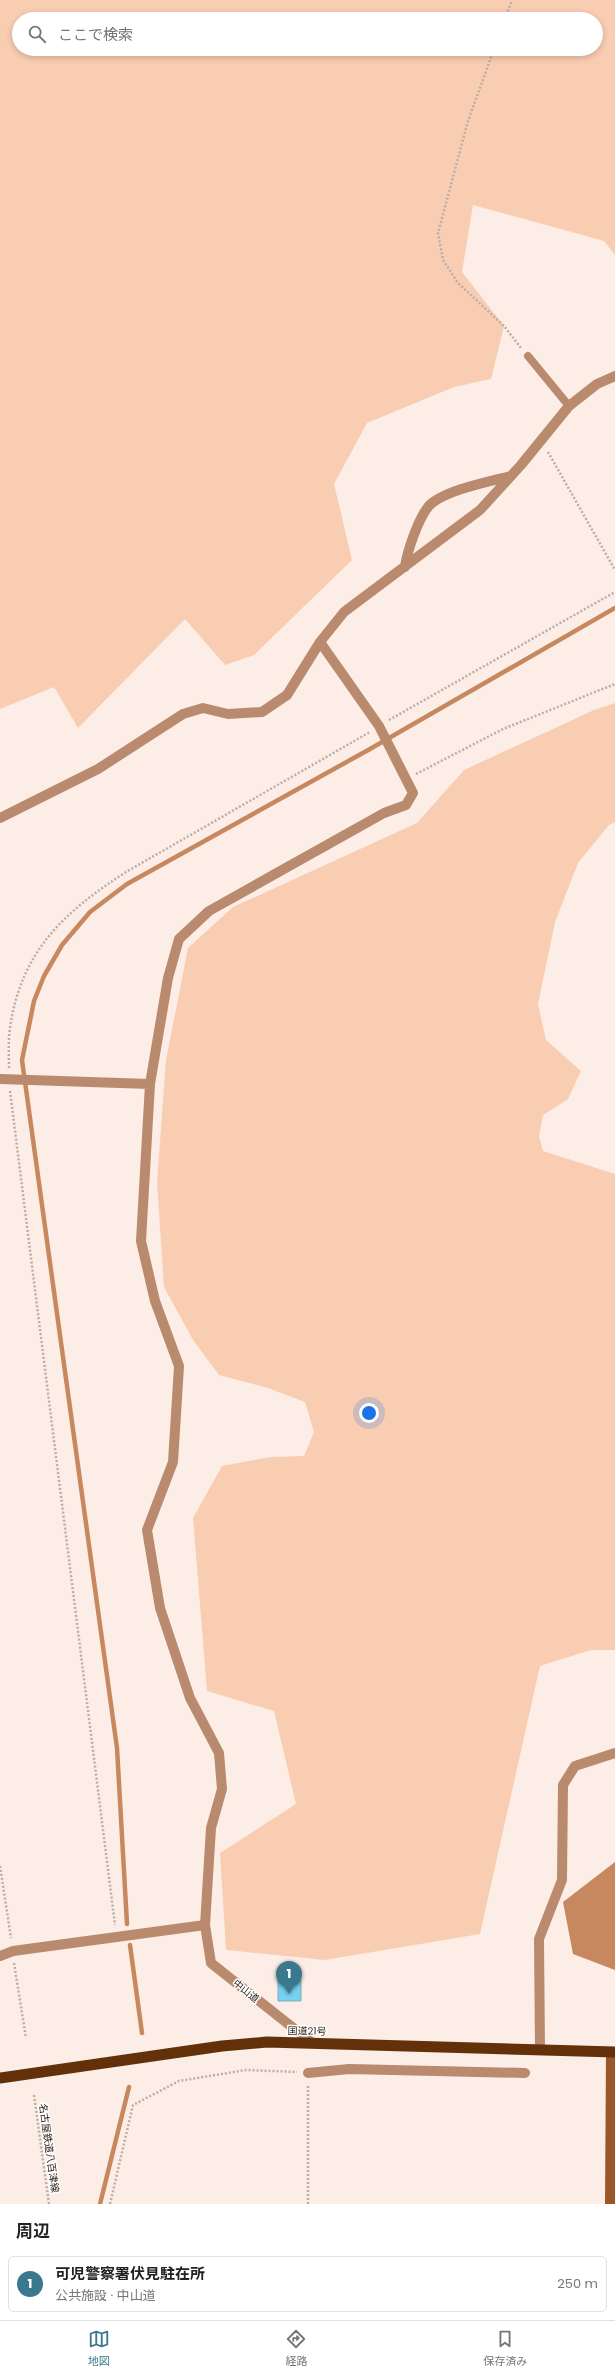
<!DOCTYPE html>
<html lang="ja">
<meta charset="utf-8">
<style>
body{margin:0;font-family:Poppins,"Noto Sans JP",sans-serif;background:#f6f6f6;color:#202124}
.you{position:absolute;left:369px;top:1413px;width:14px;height:14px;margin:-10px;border:3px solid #fff;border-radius:50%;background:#1a73e8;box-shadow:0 0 0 6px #1a73e833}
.badge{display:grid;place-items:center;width:26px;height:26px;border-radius:50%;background:#3a788d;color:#fff;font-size:13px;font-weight:700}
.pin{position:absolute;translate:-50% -33px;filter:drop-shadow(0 1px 2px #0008)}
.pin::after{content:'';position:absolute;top:21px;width:14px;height:12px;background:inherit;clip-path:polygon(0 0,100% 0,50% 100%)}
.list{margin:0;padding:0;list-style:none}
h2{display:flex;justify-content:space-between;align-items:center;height:52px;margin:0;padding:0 16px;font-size:17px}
h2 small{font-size:13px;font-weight:400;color:#757577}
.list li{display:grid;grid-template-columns:26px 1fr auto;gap:12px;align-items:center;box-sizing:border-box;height:56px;margin:0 8px 8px;padding:0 8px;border:1px solid #e0e0e0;border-radius:6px}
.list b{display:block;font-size:15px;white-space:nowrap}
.list p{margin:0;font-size:13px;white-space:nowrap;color:#757577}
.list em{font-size:13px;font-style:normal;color:#757577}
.icon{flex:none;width:22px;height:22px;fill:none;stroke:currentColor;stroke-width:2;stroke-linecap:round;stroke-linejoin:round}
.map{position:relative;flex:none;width:615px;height:2204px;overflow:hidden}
.search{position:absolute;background:#fff;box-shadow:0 2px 6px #0003;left:12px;right:12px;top:12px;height:44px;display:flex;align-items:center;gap:10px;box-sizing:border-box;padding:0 14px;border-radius:22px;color:#757577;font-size:15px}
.sheet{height:116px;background:#fff}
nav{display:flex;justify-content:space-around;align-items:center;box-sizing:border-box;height:56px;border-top:1px solid #e0e0e0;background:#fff;font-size:11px;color:#757577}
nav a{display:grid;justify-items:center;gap:2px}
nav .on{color:#3a788d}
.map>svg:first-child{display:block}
.green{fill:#f9cdb2;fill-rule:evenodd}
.water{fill:#c8885f}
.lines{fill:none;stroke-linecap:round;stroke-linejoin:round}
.stream{stroke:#c8885f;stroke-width:4.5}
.building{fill:#77d1f1;stroke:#85adbb}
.path{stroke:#bcaea6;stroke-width:2.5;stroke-dasharray:2 2;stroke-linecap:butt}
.service{stroke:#b98a6d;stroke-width:8}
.minor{stroke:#b98a6d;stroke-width:10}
.secondary{stroke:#9a5729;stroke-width:10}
.trunk{stroke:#623109;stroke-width:11}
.labels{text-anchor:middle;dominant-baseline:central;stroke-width:3;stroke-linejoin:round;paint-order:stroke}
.street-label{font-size:10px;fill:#2c1f18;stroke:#fefefe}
</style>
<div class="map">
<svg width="615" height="2204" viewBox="0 0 615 2204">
<rect width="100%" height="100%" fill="#fceee6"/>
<!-- green -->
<path class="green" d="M0,0H615V255L604,241L473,205L462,272L504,326L491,379L454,387L367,423L334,484L352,560L254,655L225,665L185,619L78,728L54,687L0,709ZM19,19H596V49H19Z
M615,703V822L609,825L578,863L555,922L538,1004L546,1040L581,1071L568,1099L543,1115L539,1136L543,1151L615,1174V1650H591L540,1666L480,1934L325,1960L226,1950L220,1853L296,1804L274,1711L207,1691L193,1518L222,1466L271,1457L304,1456L314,1432L305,1402L268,1388L219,1375L193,1340L164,1287L157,1182L166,1060L188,948L233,907L417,823L464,770L594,710Z"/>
<!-- water -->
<path class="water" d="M615,1862V1970L573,1954L563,1902Z"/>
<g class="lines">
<!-- stream -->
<path class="stream" d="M127,1924L117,1748L22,1060L34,1001L44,976L62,945L90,912L127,884L370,749L615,608
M130,1945L142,2033
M100,2204L129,2087"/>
</g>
<!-- building -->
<path class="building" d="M278,1980H301V2001H278Z"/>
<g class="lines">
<!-- path -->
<path class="path" d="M505,19L512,0
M494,49L468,121L438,233L443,260L458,283L504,326L521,348
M548,452L615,570
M389,720L615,592
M416,774L503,729L615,684
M9,1068C9,1055 8,1041 10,1028C21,951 64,912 126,872L370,732
M10,1091L115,1925
M0,1866L11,1938
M14,1963L26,2038
M34,2095L49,2204
M110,2204L133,2105L179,2081L246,2070L297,2072
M308,2204V2085"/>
<!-- service -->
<path class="service" d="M528,356L569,406"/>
<!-- minor -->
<path class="minor" d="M405,567C407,551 418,520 428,507C441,491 491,481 511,476
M0,818L98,769L183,714L203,708L228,714L262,712L287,695L320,642L344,612L480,510L521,465L569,406L597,384L615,376
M0,1079L150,1084
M0,1956L13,1951L205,1925
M311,2042L211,1963L205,1925L211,1828L222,1789L219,1753L190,1698L160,1608L147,1530L173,1462L179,1366L155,1301L141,1241L150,1084L168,978L179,939L209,911L384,813L406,805L413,793L379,726L320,642
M540,2050L539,1939L562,1880L563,1785L575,1766L615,1753
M308,2073L349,2069L525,2073"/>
<!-- secondary -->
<path class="secondary" d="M610,2204L611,2052"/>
<!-- trunk -->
<path class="trunk" d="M0,2078L222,2046L267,2042L615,2052"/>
</g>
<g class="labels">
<!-- street labels -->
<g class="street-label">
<text transform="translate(246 1991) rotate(39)">中山道</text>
<text transform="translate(307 2031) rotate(1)">国道21号</text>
<text transform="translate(49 2148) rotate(82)">名古屋鉄道八百津線</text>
</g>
</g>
</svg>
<div class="you"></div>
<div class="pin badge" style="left:289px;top:1994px">1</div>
<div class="search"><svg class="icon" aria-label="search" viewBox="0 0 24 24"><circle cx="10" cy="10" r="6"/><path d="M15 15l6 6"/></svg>ここで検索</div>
</div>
<section class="sheet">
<h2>周辺<small></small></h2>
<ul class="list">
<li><span class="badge">1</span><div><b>可児警察署伏見駐在所</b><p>公共施設 · 中山道</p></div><em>250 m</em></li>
</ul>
</section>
<nav>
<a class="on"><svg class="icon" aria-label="map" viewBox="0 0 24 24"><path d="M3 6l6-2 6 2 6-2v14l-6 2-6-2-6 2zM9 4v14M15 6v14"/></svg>地図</a>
<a><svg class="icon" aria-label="directions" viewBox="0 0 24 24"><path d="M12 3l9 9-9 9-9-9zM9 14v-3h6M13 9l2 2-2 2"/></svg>経路</a>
<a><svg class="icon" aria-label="saved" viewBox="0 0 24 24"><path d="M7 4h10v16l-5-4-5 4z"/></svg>保存済み</a>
</nav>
